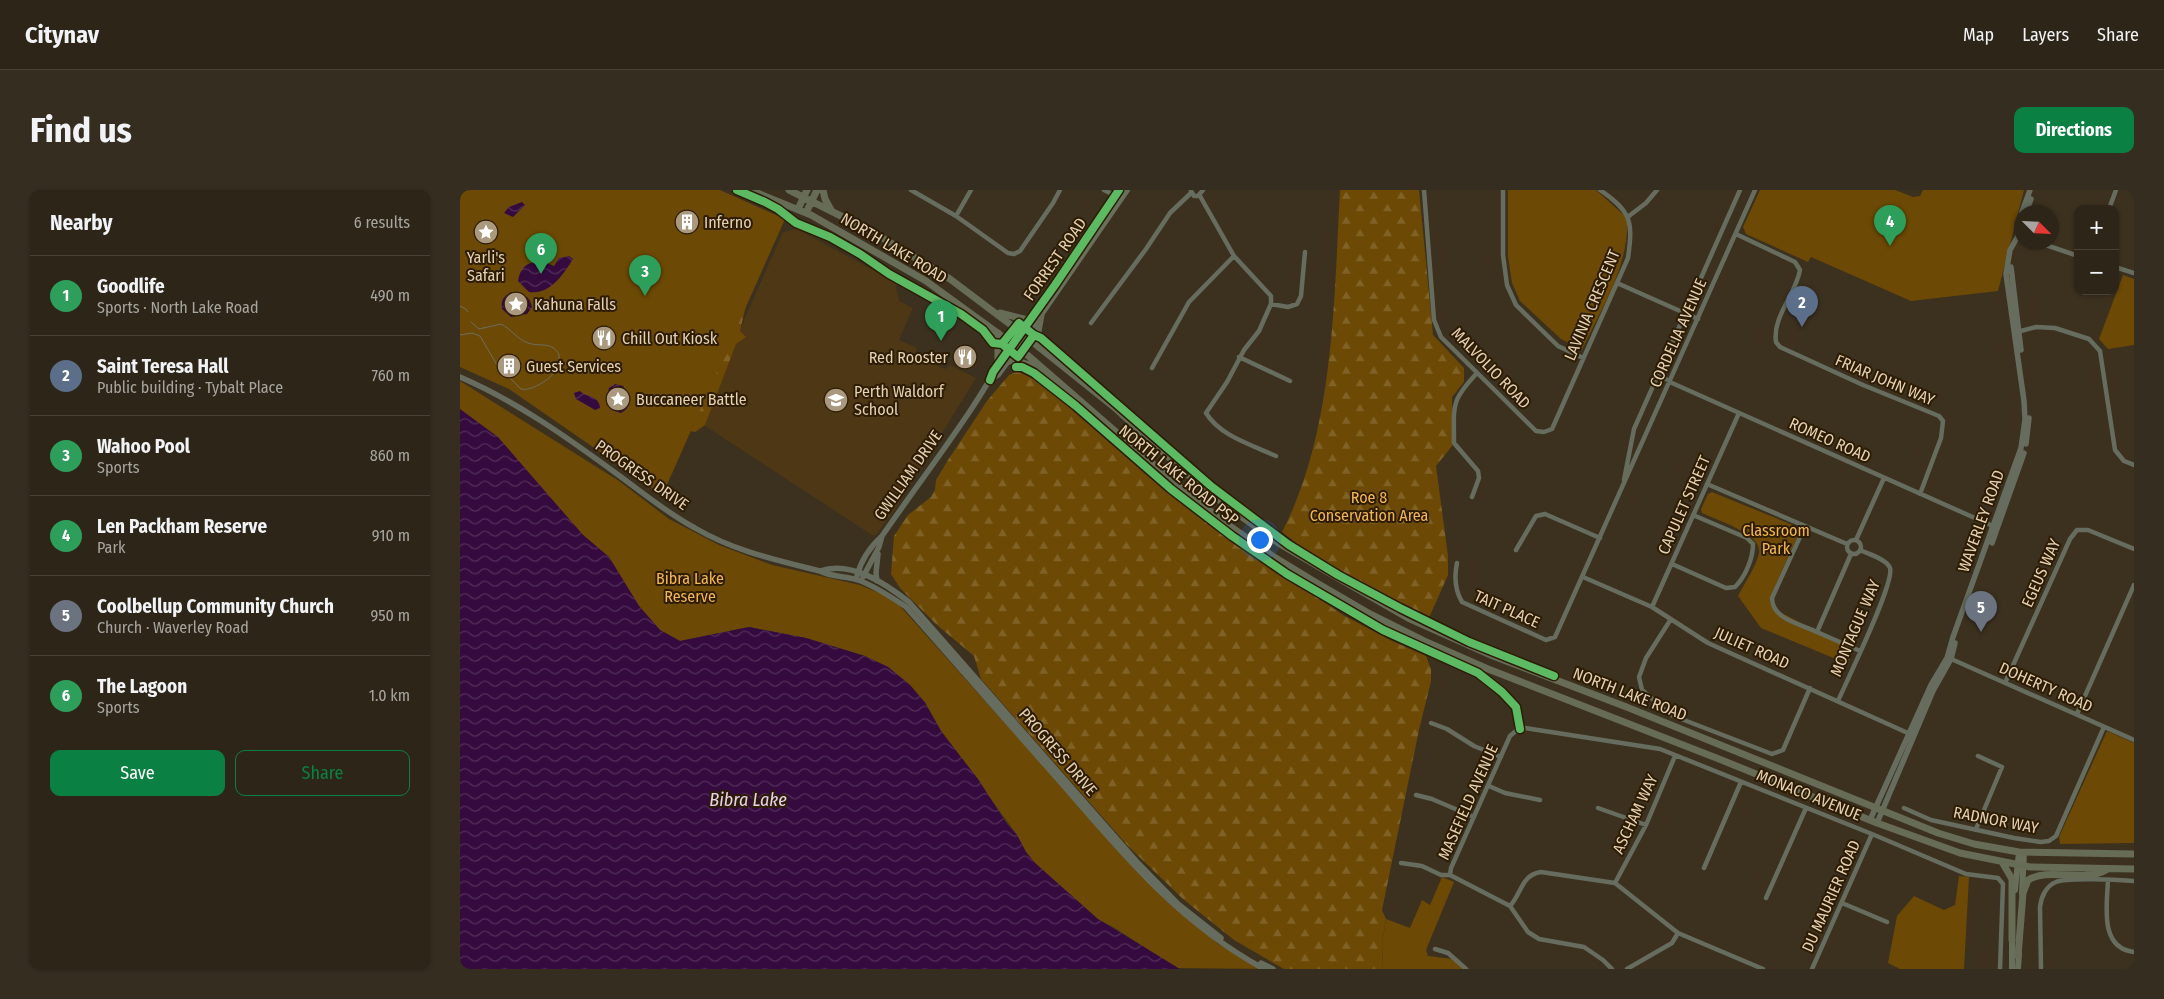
<!DOCTYPE html>
<meta charset="utf-8">
<style>
body{margin:0;font-family:"Fira Sans Condensed",sans-serif;background:#352d20;color:#f1f3f6}
.controls{position:absolute;right:15px;top:15px;display:grid;overflow:hidden;border-radius:10px;box-shadow:0 1px 4px #0004}
.controls button{width:45px;height:45px;display:grid;place-items:center;padding:0;border:0;border-bottom:1px solid #484236;background:#2d2517;color:#f1f3f6;font:25px sans-serif}
.compass{position:absolute;left:1554px;top:15px;width:45px;height:45px;border-radius:50%;background:#2d2517;box-shadow:0 1px 4px #0004;rotate:114deg}
.you{position:absolute;left:799px;top:349px;width:18px;height:18px;margin:-12px;border:4px solid #fff;border-radius:50%;background:#1a73e8;box-shadow:0 0 0 8px #1a73e833}
.badge{display:grid;place-items:center;width:32px;height:32px;border-radius:50%;background:#0b8043;color:#fff;font-size:16px;font-weight:700}
.pin{position:absolute;translate:-50% -41px;filter:drop-shadow(0 1px 2px #0008)}
.pin::after{content:'';position:absolute;top:26px;width:18px;height:15px;background:inherit;clip-path:polygon(0 0,100% 0,50% 100%)}
.list{margin:0;padding:0;list-style:none}
h2{display:flex;justify-content:space-between;align-items:center;height:65px;margin:0;padding:0 20px;font-size:21px}
h2 small{font-size:16px;font-weight:400;color:#a7a5a1}
.list li{display:grid;grid-template-columns:32px 1fr auto;gap:15px;align-items:center;box-sizing:border-box;height:80px;padding:0 20px;border-top:1px solid #484236}
.list b{display:block;font-size:19px;white-space:nowrap}
.list p{margin:0;font-size:16px;white-space:nowrap;color:#a7a5a1}
.list em{font-size:16px;font-style:normal;color:#a7a5a1}
.actions{display:flex;gap:10px;padding:15px 20px}
.actions a{flex:1;padding:11px 0;border:1px solid #0b8043;border-radius:10px;text-align:center;font-size:18px;color:#0b8043}
.actions .main{background:#0b8043;color:#fff}
.map{position:relative;flex:none;width:1674px;height:779px;overflow:hidden;border-radius:10px}
header{display:flex;align-items:center;gap:30px;box-sizing:border-box;height:70px;padding:0 25px;background:#2d2517;border-bottom:1px solid #484236}
header strong{font-size:24px}
nav{display:flex;gap:28px;margin-inline-start:auto;font-size:18px}
.intro{display:flex;align-items:center;justify-content:space-between;box-sizing:border-box;height:120px;padding:0 30px}
h1{margin:0;font-size:35px}
.button{padding:12px 22px;border-radius:10px;background:#0b8043;color:#fff;font-size:18px;font-weight:700}
main{display:flex;gap:30px;padding:0 30px}
aside{flex:1;background:#2d2517;border-radius:10px;box-shadow:0 1px 4px #0004}
.map>svg:first-child{display:block}
.built{fill:#4d3714}
.forest{fill:url(#forest-firs)}
.green{fill:#6c4904}
.water{fill:url(#water-waves)}
.lines{fill:none;stroke-linecap:round;stroke-linejoin:round}
.minor{stroke:#666d5e;stroke-width:4.5}
.tertiary{stroke:#666d5e;stroke-width:5.5}
.secondary{stroke:#686f5b;stroke-width:6}
.primary{stroke:#676c57;stroke-width:7}
.rail{stroke:#6f6e60;stroke-width:1}
.cycleway-casing{stroke:#2c1c02;stroke-width:11}
.cycleway{stroke:#5cba63;stroke-width:8}
.labels{text-anchor:middle;dominant-baseline:central;stroke-width:4;stroke-linejoin:round;paint-order:stroke}
.poi-label{font-size:16px;fill:#e6d0b2;stroke:#2c1c02;text-anchor:start}
.street-label{font-size:16px;fill:#e6d0b2;stroke:#2c1c02}
.park-label{font-size:16px;fill:#f6b751;stroke:#2c1c02}
.water-label{font-size:18px;font-style:italic;fill:#ead1f4;stroke:#2c1c02}
</style>
<header>
<strong>Citynav</strong>
<nav><a>Map</a><a>Layers</a><a>Share</a></nav>
</header>
<div class="intro"><h1>Find us</h1><a class="button">Directions</a></div>
<main>
<aside>
<h2>Nearby<small>6 results</small></h2>
<ul class="list">
<li><span class="badge" style="background:#2e9e5b">1</span><div><b>Goodlife</b><p>Sports · North Lake Road</p></div><em>490 m</em></li>
<li><span class="badge" style="background:#5c6f8a">2</span><div><b>Saint Teresa Hall</b><p>Public building · Tybalt Place</p></div><em>760 m</em></li>
<li><span class="badge" style="background:#2e9e5b">3</span><div><b>Wahoo Pool</b><p>Sports</p></div><em>860 m</em></li>
<li><span class="badge" style="background:#2e9e5b">4</span><div><b>Len Packham Reserve</b><p>Park</p></div><em>910 m</em></li>
<li><span class="badge" style="background:#6b7280">5</span><div><b>Coolbellup Community Church</b><p>Church · Waverley Road</p></div><em>950 m</em></li>
<li><span class="badge" style="background:#2e9e5b">6</span><div><b>The Lagoon</b><p>Sports</p></div><em>1.0 km</em></li>
</ul>
<div class="actions"><a class="main">Save</a><a>Share</a></div>
</aside>
<div class="map">
<svg width="1674" height="779" viewBox="0 0 1674 779">
<defs>
<pattern id="forest-firs" width="22" height="20" patternUnits="userSpaceOnUse" patternTransform="scale(1.25)"><rect width="22" height="20" fill="#6c4904"/><path d="M5 1l3.5 6h-7zM16 11l3.5 6h-7z" fill="#816226"/></pattern>
<pattern id="water-waves" width="16" height="10" patternUnits="userSpaceOnUse" patternTransform="scale(1.25)"><rect width="16" height="10" fill="#350b3f"/><path d="M0 5q4-4 8 0t8 0" fill="none" stroke="#522e58"/></pattern>
</defs>
<rect width="100%" height="100%" fill="#3c311f"/>
<!-- built -->
<path class="built" d="M337,39L437,93L436,96L439,111L453,118L439,150L457,158L455,165L485,179L490,175L516,188L437,316L416,345H412L239,232L323,42Z"/>
<!-- forest -->
<path class="forest" d="M880,0H959L973,145L1004,178V192L992,207V256L976,276L988,366V385L968,430L853,366L822,342C874,242 874,111 880,0Z
M287,111L280,141L286,147L276,154L245,235L235,242L226,240Z
M556,182H565L615,219L734,319L785,358L883,425L930,450L966,466L971,479V491L959,540L922,720L926,729L922,752L923,779H824L774,750L723,709L667,655L521,489L514,466L477,435L440,398L431,384L434,346L448,325L471,307L475,300L476,290L488,270L527,211L549,185Z"/>
<!-- green -->
<path class="green" d="M0,0H260L325,29L206,297L195,300L49,199L0,177Z
M1048,0H1136L1167,28C1170,75 1141,119 1122,160L1101,149L1060,111L1052,93L1048,67Z
M1300,0H1435L1453,7L1460,6L1463,0H1564L1538,101L1451,111L1351,67L1348,72L1286,44L1283,37Z
M1663,85L1674,89V155L1648,159L1639,149Z
M0,191L159,291L209,329L259,355L312,375L400,395L424,405L440,416L639,638L758,754L810,779L717,778L653,737L637,729L618,713L575,673L566,662L557,645L481,541L465,512L450,495L428,477L405,466L346,448L289,437L220,451L200,440L179,416L149,367L123,345L90,308L0,219Z
M1252,302L1335,336L1338,345L1312,403L1310,413L1318,421L1393,460L1388,474L1301,438L1278,406C1284,394 1297,375 1299,363C1303,344 1256,330 1242,323L1241,319L1248,304Z
M1647,541L1674,553V653L1600,654L1599,647Z
M1499,686L1509,687L1504,779H1440L1428,773L1437,726L1454,706L1484,720L1495,715Z
M982,687L994,692L966,760L968,766L993,769L1003,779H923L922,752L926,729L950,738L962,710L970,715Z"/>
<!-- water -->
<path class="water" d="M62,12L65,15L53,27L44,23L49,17Z
M109,66L113,69C103,85 90,105 69,102L58,91C61,70 78,69 94,76L99,68Z
M51,102C62,102 70,106 72,117L67,124L51,127L42,119C41,110 43,107 51,102Z
M155,194L163,196C170,206 173,217 161,223L151,220L146,210L149,198Z
M120,201C127,208 139,205 140,218L135,220L116,209L114,203Z
M0,219L38,247L123,345L149,367L179,416L200,440L220,451L289,437L346,448L405,466L428,477L450,495L465,513L481,541L518,589L547,634L557,645L566,662L575,673L638,729L720,779H0Z"/>
<g class="lines">
<!-- minor -->
<path class="minor" d="M451,0L496,26L548,63L554,64L560,61L593,13L600,0
M644,0L658,7
M964,0L974,130L981,147L1076,241L1084,242L1092,239L1168,68C1173,32 1172,22 1140,0
M1043,0V65L1047,95L1056,115L1098,156L1123,168
M731,1L734,6H738L743,0
M740,6L774,66L811,106V114L799,141L784,160L767,192L746,223C760,246 792,255 816,266
M1649,19L1656,0
M496,26L511,0
M1169,26L1186,13L1197,0
M1276,44L1335,72L1340,80C1336,104 1312,127 1316,152L1320,157L1403,195L1479,226L1483,231L1481,248L1460,304
M1577,52L1618,66
M1655,77L1674,83
M1157,93L1238,129
M811,114L828,117L837,114L841,106L845,62
M631,133L686,59L710,23L731,3
M1557,142L1576,137L1595,138L1629,149L1640,161L1655,260L1664,271L1674,275
M779,167L830,191
M692,178L729,112L774,66
M1201,178L1203,187L1212,193L1535,337
M1164,290L1174,239L1280,0
M1247,294L1387,354
M1012,307L1019,288L1018,281L994,253C994,215 990,212 1017,183
M1345,336L1312,408C1312,429 1340,434 1357,442
M1387 357a7 7 0 1 1 14 0a7 7 0 1 1-14 0Z
M1396,350L1424,288
M1056,360L1076,326L1085,324L1140,348
M1391,364L1357,442L1400,461
M997,373C994,387 995,400 1002,412L1086,450L1095,447L1295,0
M1212,374L1266,398L1275,397C1285,387 1293,369 1293,354L1287,348L1233,325
M1123,387L1192,417L1248,453L1450,544
M1192,417L1279,223
M1211,429L1186,468L1179,487L1182,500L1211,525L1312,564L1323,560L1350,498
M1489,468L1674,550
M1545,493L1610,349L1617,340H1628L1674,359
M1378,511C1387,490 1435,393 1430,378C1427,369 1408,364 1400,360
M1617,524L1674,395
M971,533L987,539L1014,556L1041,567
M1029,596L1045,603L1080,610
M956,605L972,609L1014,627
M1138,618L1186,635
M1444,618L1471,630L1554,648L1581,652L1589,651L1596,646L1644,537
M1516,639L1542,577L1518,566
M941,673L962,676L981,685H990
M1244,678L1281,592
M1648,690C1647,715 1639,758 1674,762
M1155,693L1186,635L1215,566
M1306,708L1346,618
M1382,713L1427,732
M1050,716C1062,703 1061,685 1081,682L1155,693L1218,743L1303,779
M975,759L988,763L1006,779
M1152,779L1143,770L1124,757L1079,749L1068,742L1050,716L990,685L991,678L1050,546L1057,540L1065,538L1200,559L1412,644L1506,684L1538,688L1543,694L1540,779
M1167,779L1212,753L1218,743
M1352,779L1412,644
M1581,779L1580,717C1581,707 1586,696 1596,692C1606,687 1660,690 1674,691"/>
<!-- tertiary -->
<path class="tertiary" d="M1562,22L1570,0
M1566,22L1571,9
M1551,77L1561,160
M0,187C56,211 108,248 157,284C183,303 207,323 235,338C274,361 316,370 360,381C371,387 385,386 398,390C415,396 431,407 446,417C498,476 550,535 602,594C664,665 719,733 804,779
M530,190L538,185L558,158
M1566,254L1569,228
M1532,353L1564,263
M360,381C391,370 426,394 449,412L678,673L718,714L761,748
M397,386C401,370 410,357 422,346C451,304 482,263 510,221C525,199 537,176 552,154
M403,387L419,357L422,346
M417,391L416,383L418,364
M1410,630L1471,495L1487,468L1493,447L1561,258L1565,230L1564,211L1546,84L1550,60L1558,46L1562,24
M1417,633L1473,501L1491,469L1495,453
M801,773L813,779"/>
<!-- secondary -->
<path class="secondary" d="M615,65L659,0
M552,154L600,88
M558,158L667,0
M1555,700L1559,662
M1562,703L1564,662
M1552,779V745
M1558,779L1559,763"/>
<!-- primary -->
<path class="primary" d="M290,0L351,25L466,91L565,163L718,296L764,332L814,367L855,392L910,424L964,451L1028,479L1259,569L1417,633L1500,663L1570,677L1674,679
M329,0L411,41L490,89L555,138L654,217L727,284L772,320L820,354L873,385L948,428L1033,466L1169,518L1478,643L1514,654L1559,662L1674,664
M363,0L365,9L371,20
M338,19L347,0
M346,23L357,0
M540,123L568,130
M579,157L577,147L581,125
M548,171H557L582,179
M538,174V143
M1542,672L1552,689V750
M1558,766L1563,703L1568,690C1589,677 1624,693 1646,680"/>
<!-- rail -->
<path class="rail" d="M0,116L6,119L8,122
M0,145L12,143L20,146L37,175L61,199C72,202 94,187 98,177C99,174 99,169 99,165C93,151 79,157 68,153C57,149 51,139 41,134L19,139L11,132"/>
<!-- cycleway casing -->
<g class="cycleway-casing">
<path id="cycleway" d="M277,0L305,12L318,19L336,33L370,47L400,64L429,84L501,124L523,140L533,153L542,154L558,167L574,145
M542,154L559,133L574,145L581,148L752,297L829,355L878,385L940,418L1009,452L1094,486
M556,177H562L574,183L616,216L711,299L772,346L827,384L923,440L1018,483L1042,502L1056,517L1060,539
M530,190L533,182L595,95L659,0"/>
</g>
<!-- cycleway -->
<use href="#cycleway" class="cycleway"/>
</g>
<!-- icons -->
<defs>
<g id="building-disc" transform="scale(1.25)"><circle r="9.5" fill="#aa987f" stroke="#2c1c02"/><path d="M-4-6H4V6H1V3H-1V6H-4ZM-2.5-4.3h1.7v1.8h-1.7ZM.8-4.3h1.7v1.8H.8ZM-2.5-1h1.7V.8h-1.7ZM.8-1h1.7V.8H.8Z" fill="#fff"/></g>
<g id="sight-disc" transform="scale(1.25)"><circle r="9.5" fill="#aa987f" stroke="#2c1c02"/><path d="M0-6L1.8-2.2L6-1.7L2.9 1.2L3.7 5.4L0 3.3L-3.7 5.4L-2.9 1.2L-6-1.7L-1.8-2.2Z" fill="#fff"/></g>
<g id="restaurant-disc" transform="scale(1.25)"><circle r="9.5" fill="#aa987f" stroke="#2c1c02"/><path d="M-5-6h1v4h1v-4h1v4h1v-4h1v5L-1.5 .5V6h-2V.5L-5-1ZM5-6V6H3V1.5H1.5Q1.5-4 5-6Z" fill="#fff"/></g>
<g id="school-disc" transform="scale(1.25)"><circle r="9.5" fill="#aa987f" stroke="#2c1c02"/><path d="M0-5L7-2L0 1L-7-2ZM-4 1L0 2.5L4 1V4Q0 6-4 4Z" fill="#fff"/></g>
</defs>
<g fill-rule="evenodd">
<use href="#building-disc" x="227" y="32"/>
<use href="#sight-disc" x="26" y="42"/>
<use href="#sight-disc" x="56" y="114"/>
<use href="#restaurant-disc" x="144" y="148"/>
<use href="#restaurant-disc" x="505" y="167"/>
<use href="#building-disc" x="49" y="176"/>
<use href="#sight-disc" x="158" y="209"/>
<use href="#school-disc" x="376" y="210"/>
</g>
<g class="labels">
<!-- poi labels -->
<g class="poi-label">
<text x="244" y="32">Inferno</text>
<text x="26" y="67" text-anchor="middle">Yarli's<tspan x="26" dy="18">Safari</tspan></text>
<text x="74" y="114">Kahuna Falls</text>
<text x="162" y="148">Chill Out Kiosk</text>
<text x="488" y="167" text-anchor="end">Red Rooster</text>
<text x="66" y="176">Guest Services</text>
<text x="394" y="201">Perth Waldorf<tspan x="394" dy="18">School</tspan></text>
<text x="176" y="209">Buccaneer Battle</text>
</g>
<!-- street labels -->
<g class="street-label">
<text transform="translate(434 58) rotate(31)">NORTH LAKE ROAD</text>
<text transform="translate(595 69) rotate(-55)">FORREST ROAD</text>
<text transform="translate(1132 115) rotate(-67)">LAVINIA CRESCENT</text>
<text transform="translate(1218 143) rotate(-66)">CORDELIA AVENUE</text>
<text transform="translate(1031 178) rotate(46)">MALVOLIO ROAD</text>
<text transform="translate(1425 190) rotate(23)">FRIAR JOHN WAY</text>
<text transform="translate(1370 250) rotate(24)">ROMEO ROAD</text>
<text transform="translate(182 285) rotate(35)">PROGRESS DRIVE</text>
<text transform="translate(448 285) rotate(-55)">GWILLIAM DRIVE</text>
<text transform="translate(719 285) rotate(39)">NORTH LAKE ROAD PSP</text>
<text transform="translate(1224 315) rotate(-66)">CAPULET STREET</text>
<text transform="translate(1521 331) rotate(-70)">WAVERLEY ROAD</text>
<text transform="translate(1581 383) rotate(-66)">EGEUS WAY</text>
<text transform="translate(1047 419) rotate(24)">TAIT PLACE</text>
<text transform="translate(1395 438) rotate(-67)">MONTAGUE WAY</text>
<text transform="translate(1292 458) rotate(24)">JULIET ROAD</text>
<text transform="translate(1586 497) rotate(24)">DOHERTY ROAD</text>
<text transform="translate(1170 504) rotate(21)">NORTH LAKE ROAD</text>
<text transform="translate(598 562) rotate(49)">PROGRESS DRIVE</text>
<text transform="translate(1349 605) rotate(22)">MONACO AVENUE</text>
<text transform="translate(1008 612) rotate(-66)">MASEFIELD AVENUE</text>
<text transform="translate(1175 624) rotate(-65)">ASCHAM WAY</text>
<text transform="translate(1536 630) rotate(11)">RADNOR WAY</text>
<text transform="translate(1371 706) rotate(-66)">DU MAURIER ROAD</text>
</g>
<!-- park labels -->
<g class="park-label">
<text x="909" y="307">Roe 8<tspan x="909" dy="18">Conservation Area</tspan></text>
<text x="1316" y="340">Classroom<tspan x="1316" dy="18">Park</tspan></text>
<text x="230" y="388">Bibra Lake<tspan x="230" dy="18">Reserve</tspan></text>
</g>
<!-- water labels -->
<g class="water-label">
<text x="288" y="610">Bibra Lake</text>
</g>
</g>
</svg>
<div class="controls">
<button>+</button>
<button>−</button>
</div>
<svg class="compass" viewBox="-18 -18 36 36"><path d="M0-13l5 13h-10z" fill="#e53935"/><path d="M0 13l5-13h-10z" fill="#a7a5a1"/></svg>
<div class="you"></div>
<div class="pin badge" style="left:481px;top:151px;background:#2e9e5b">1</div>
<div class="pin badge" style="left:1342px;top:137px;background:#5c6f8a">2</div>
<div class="pin badge" style="left:185px;top:106px;background:#2e9e5b">3</div>
<div class="pin badge" style="left:1430px;top:56px;background:#2e9e5b">4</div>
<div class="pin badge" style="left:1521px;top:442px;background:#6b7280">5</div>
<div class="pin badge" style="left:81px;top:84px;background:#2e9e5b">6</div>
</div>
</main>
